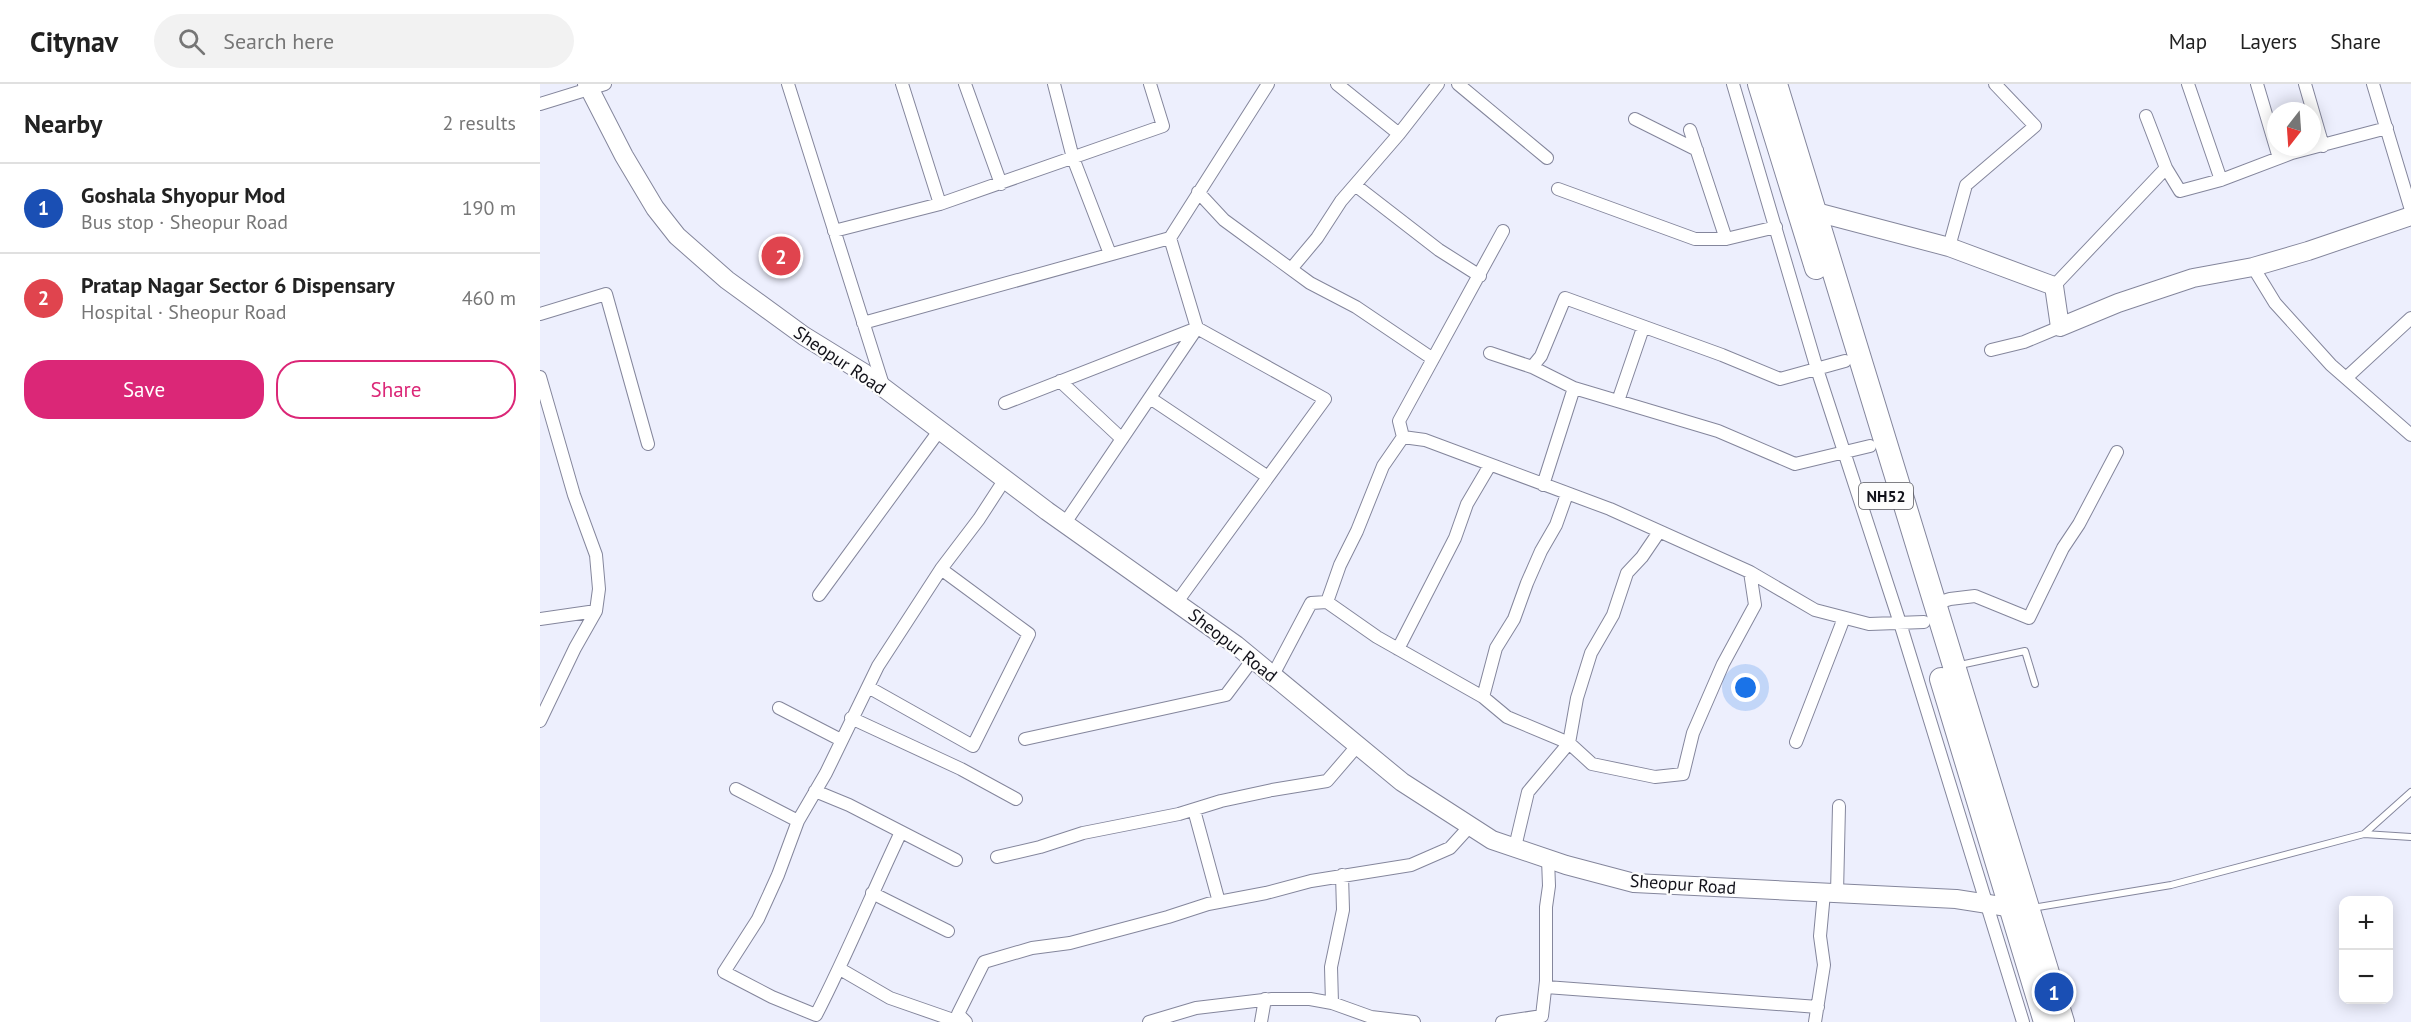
<!DOCTYPE html>
<meta charset="utf-8">
<style>
body{margin:0;font-family:"PT Sans",sans-serif;background:#f2f2f2;color:#222}
.controls{position:absolute;right:18px;bottom:18px;display:grid;overflow:hidden;border-radius:12px;box-shadow:0 3px 15px #0003}
.controls button{width:54px;height:54px;display:grid;place-items:center;padding:0;border:0;border-bottom:2px solid #e0e0e0;background:#fff;color:#222;font:30px sans-serif}
.compass{position:absolute;left:1727px;top:18px;width:54px;height:54px;border-radius:50%;background:#fff;box-shadow:0 3px 15px #0003;rotate:197deg}
.you{position:absolute;left:1206px;top:604px;width:21px;height:21px;margin:-15px;border:4px solid #fff;border-radius:50%;background:#1a73e8;box-shadow:0 0 0 9px #1a73e833}
.badge{display:grid;place-items:center;width:39px;height:39px;border-radius:50%;background:#db2777;color:#fff;font-size:20px;font-weight:700}
.pin{position:absolute;translate:-50% -50%;border:3px solid #fff;box-shadow:0 2px 6px #0006}
.list{margin:0;padding:0;list-style:none}
h2{display:flex;justify-content:space-between;align-items:center;height:78px;margin:0;padding:0 24px;font-size:26px}
h2 small{font-size:20px;font-weight:400;color:#767676}
.list li{display:grid;grid-template-columns:39px 1fr auto;gap:18px;align-items:center;box-sizing:border-box;height:90px;padding:0 24px;border-top:2px solid #e0e0e0}
.list b{display:block;font-size:22px;white-space:nowrap}
.list p{margin:0;font-size:20px;white-space:nowrap;color:#767676}
.list em{font-size:20px;font-style:normal;color:#767676}
.actions{display:flex;gap:12px;padding:18px 24px}
.actions a{flex:1;padding:14px 0;border:2px solid #db2777;border-radius:24px;text-align:center;font-size:21px;color:#db2777}
.actions .main{background:#db2777;color:#fff}
.icon{flex:none;width:33px;height:33px;fill:none;stroke:currentColor;stroke-width:2;stroke-linecap:round;stroke-linejoin:round}
.map{position:relative;flex:none;width:1871px;height:938px;overflow:hidden}
header{display:flex;align-items:center;gap:36px;box-sizing:border-box;height:84px;padding:0 30px;background:#fff;border-bottom:2px solid #e0e0e0}
header strong{font-size:28px}
nav{display:flex;gap:33px;margin-inline-start:auto;font-size:21px}
.search{width:420px;height:54px;background:#f2f2f2;display:flex;align-items:center;gap:15px;box-sizing:border-box;padding:0 21px;border-radius:33px;color:#767676;font-size:22px}
main{display:flex}
aside{flex:1;background:#fff}
.map>svg:first-child{display:block}
.lines{fill:none;stroke-linecap:round;stroke-linejoin:round}
.lane-casing{stroke:#84869c;stroke-width:8}
.street-casing{stroke:#84869c;stroke-width:14}
.secondary-casing{stroke:#84869c;stroke-width:20}
.highway-casing{stroke:#84869c;stroke-width:24}
.lane{stroke:#fff;stroke-width:6}
.street{stroke:#fff;stroke-width:12}
.secondary{stroke:#fff;stroke-width:18}
.highway{stroke:#fff;stroke-width:22}
.labels{text-anchor:middle;dominant-baseline:central;stroke-width:4.5;stroke-linejoin:round;paint-order:stroke}
.shield{fill:#fdfdfd;stroke:#58585e;stroke-width:1.5}
.shield-label{font-size:16px;font-weight:bold;fill:#12121a}
.street-label{font-size:18px;fill:#12121a;stroke:#fdfdfd}
</style>
<header>
<strong>Citynav</strong>
<div class="search"><svg class="icon" aria-label="search" viewBox="0 0 24 24"><circle cx="10" cy="10" r="6"/><path d="M15 15l6 6"/></svg>Search here</div>
<nav><a>Map</a><a>Layers</a><a>Share</a></nav>
</header>
<main>
<aside>
<h2>Nearby<small>2 results</small></h2>
<ul class="list">
<li><span class="badge" style="background:#1a4fb4">1</span><div><b>Goshala Shyopur Mod</b><p>Bus stop · Sheopur Road</p></div><em>190 m</em></li>
<li><span class="badge" style="background:#e0444e">2</span><div><b>Pratap Nagar Sector 6 Dispensary</b><p>Hospital · Sheopur Road</p></div><em>460 m</em></li>
</ul>
<div class="actions"><a class="main">Save</a><a>Share</a></div>
</aside>
<div class="map">
<svg width="1871" height="938" viewBox="0 0 1871 938">
<rect width="100%" height="100%" fill="#edeffd"/>
<g class="lines">
<!-- lane casing -->
<g class="lane-casing">
<path id="lane" d="M1420,581L1485,567L1495,600
M1824,750L1871,708
M1492,824L1631,801L1824,750L1871,753"/>
</g>
<!-- street casing -->
<g class="street-casing">
<path id="street" d="M248,0L344,304
M362,0L400,120
M425,0L461,100
M514,0L533,74L570,170
M797,0L859,50L898,0
M918,0L1007,74
M1193,0L1277,285L1360,539L1483,938
M1648,0L1681,96
M1717,0L1739,74
M1765,0L1783,62
M1833,0L1871,126
M0,20L65,0
M1606,32L1626,84
M1095,35L1157,66
M1150,46L1186,155
M815,101L899,166L940,192
M1018,105L1155,155H1186L1236,143
M658,108L684,136L770,199L816,223L893,275
M294,147L400,120L623,42L610,0
M1409,163L1426,101L1495,42L1455,0
M1713,183L1735,219L1791,281L1871,351
M751,185L777,154L801,117L859,50
M1514,202L1626,84L1640,107L1681,96L1752,69L1847,44
M0,230L66,210L108,360
M323,239L630,154L728,0
M1451,266L1484,258L1520,243
M950,269L992,283L1001,272L1025,214L1182,271L1240,295L1305,277
M992,283L1034,304L1178,347L1255,380L1330,362
M0,293L34,411L56,471L59,505L56,527L35,564L0,637
M1806,294L1871,234
M520,297L582,355
M610,314L728,393
M1078,317L1103,244
M465,319L657,244L630,154
M863,353L859,337L963,147
M1003,401L1034,304
M525,439L657,244L785,315L637,518
M1210,488L1215,521L1183,580L1153,649L1143,690L1115,693L1052,680L1029,659L967,633L943,613L837,553L787,518L800,481L817,447L843,382L863,353L885,356L1070,425L1210,488L1275,526L1329,540L1384,538
M279,511L399,347
M1394,520L1410,515L1435,512L1489,534L1523,464L1539,440L1577,368
M0,535L56,527
M858,565L915,454L927,420L950,381
M733,591L771,519L787,518
M328,603L433,662L489,550L401,485
M943,613L956,564L974,535L987,499L1001,467L1016,441L1027,410
M239,624L301,656
M311,634L421,685L476,715
M485,655L686,611L713,575
M1256,658L1304,534
M196,705L258,737
M275,707L309,721L416,776
M654,726L679,818
M361,748C332,809 307,871 276,931L232,913L184,888L218,835L238,791L258,737L286,689L338,582L401,485L439,435L465,395
M975,763L988,708L1029,659L1037,614L1051,569L1073,531L1087,489L1102,473L1119,448
M457,773L500,763L543,749L639,730L681,717L732,706L787,697L818,661
M332,809L408,847
M1297,809L1299,722
M300,885L350,914L419,938
M1006,903L1278,923
M792,919L791,883L803,826L802,791
M426,938L418,930L444,878L492,864L530,859L628,833L668,820L726,809L771,797L871,781L910,764L930,742
M609,938L656,924L732,915H770L792,919L831,933L874,938
M721,938L725,915
M962,938L1002,932L1006,897V823L1009,802L1008,775
M1275,938L1284,881L1280,852L1284,809"/>
</g>
<!-- secondary casing -->
<g class="secondary-casing">
<path id="secondary" d="M47,0L84,72L115,124L137,152L187,196L264,252L324,289L507,427L696,561L862,698L952,756L1026,781L1094,799L1416,815L1480,825
M1276,128L1409,163L1514,202L1520,243L1578,219L1653,194L1713,183L1768,167L1871,132"/>
</g>
<!-- highway casing -->
<g class="highway-casing">
<path id="highway" d="M1219,0L1276,184
M1236,0L1523,938
M1401,595L1505,938"/>
</g>
<!-- lane -->
<use href="#lane" class="lane"/>
<!-- street -->
<use href="#street" class="street"/>
<!-- secondary -->
<use href="#secondary" class="secondary"/>
<!-- highway -->
<use href="#highway" class="highway"/>
</g>
<g class="labels">
<!-- shield labels -->
<rect class="shield" x="1319" y="399" width="54" height="26" rx="4.5"/>
<g class="shield-label">
<text x="1346" y="412">NH52</text>
</g>
<!-- street labels -->
<g class="street-label">
<text transform="translate(300 276) rotate(34)">Sheopur Road</text>
<text transform="translate(693 561) rotate(38)">Sheopur Road</text>
<text transform="translate(1143 800) rotate(4)">Sheopur Road</text>
</g>
</g>
</svg>
<div class="controls">
<button>+</button>
<button>−</button>
</div>
<svg class="compass" viewBox="-18 -18 36 36"><path d="M0-13l5 13h-10z" fill="#e53935"/><path d="M0 13l5-13h-10z" fill="#767676"/></svg>
<div class="you"></div>
<div class="pin badge" style="left:1514px;top:908px;background:#1a4fb4">1</div>
<div class="pin badge" style="left:241px;top:172px;background:#e0444e">2</div>
</div>
</main>
